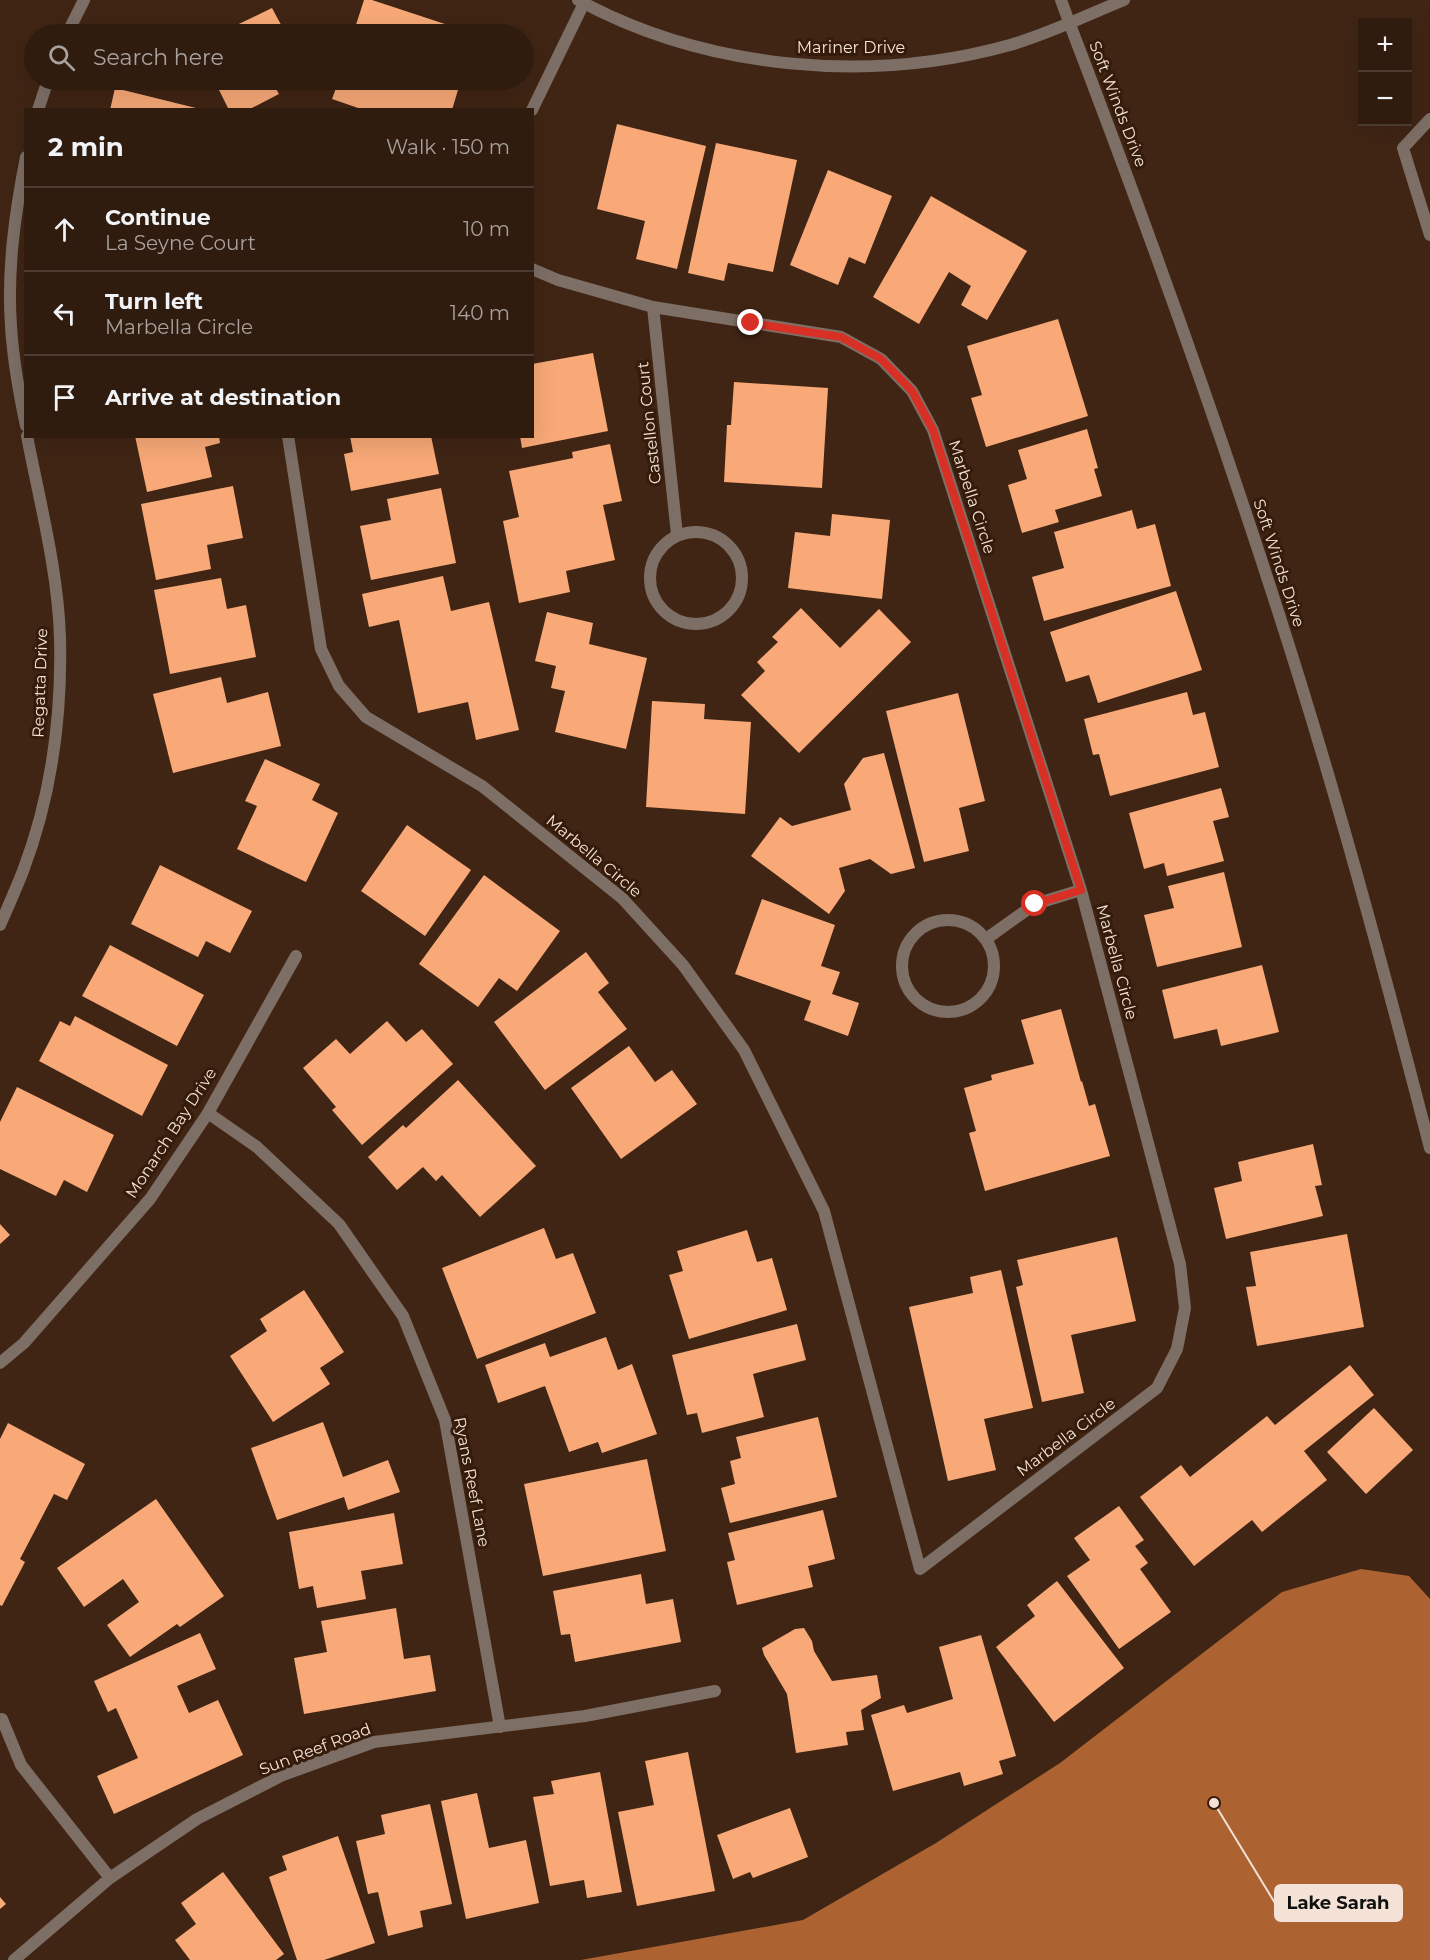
<!DOCTYPE html>
<meta charset="utf-8">
<style>
body{margin:0;font-family:Montserrat,sans-serif;background:#382518;color:#f1f3f6}
.controls{position:absolute;right:18px;top:18px;display:grid;overflow:hidden;border-radius:0px;box-shadow:0 6px 24px #0002}
.controls button{width:54px;height:54px;display:grid;place-items:center;padding:0;border:0;border-bottom:2px solid #4b3a2f;background:#301c0f;color:#f1f3f6;font:30px sans-serif}
.stop{position:absolute;width:18px;height:18px;margin:-14px;border:4px solid #d93025;border-radius:50%;background:#fff}
.stop.end{background:#d93025;border-color:#fff;box-shadow:0 2px 6px #0008}
.list{margin:0;padding:0;list-style:none}
h2{display:flex;justify-content:space-between;align-items:center;height:78px;margin:0;padding:0 24px;font-size:26px}
h2 small{font-size:20px;font-weight:400;color:#a8a19e}
.list li{display:grid;grid-template-columns:39px 1fr auto;gap:18px;align-items:center;box-sizing:border-box;height:84px;padding:0 24px;border-top:2px solid #4b3a2f}
.list b{display:block;font-size:22px;white-space:nowrap}
.list p{margin:0;font-size:20px;white-space:nowrap;color:#a8a19e}
.list em{font-size:20px;font-style:normal;color:#a8a19e}
.icon{flex:none;width:33px;height:33px;fill:none;stroke:currentColor;stroke-width:2;stroke-linecap:round;stroke-linejoin:round}
.map{position:relative;flex:none;width:1430px;height:1960px;overflow:hidden}
.search{position:absolute;background:#301c0f;box-shadow:0 6px 24px #0002;left:24px;top:24px;width:510px;height:66px;display:flex;align-items:center;gap:15px;box-sizing:border-box;padding:0 21px;border-radius:33px;color:#a8a19e;font-size:22px}
.panel{position:absolute;background:#301c0f;box-shadow:0 6px 24px #0002;left:24px;top:108px;width:510px;height:330px;border-radius:0px}
.map>svg:first-child{display:block}
.water{fill:#ac6331}
.building{fill:#f8a977}
.lines{fill:none;stroke-linecap:round;stroke-linejoin:round}
.minor{stroke:#7d6f66;stroke-width:12}
.tertiary{stroke:#7d6f66;stroke-width:12}
.route{stroke:#d93025;stroke-width:8}
.labels{text-anchor:middle;dominant-baseline:central;stroke-width:6;stroke-linejoin:round;paint-order:stroke}
.street-label{font-size:16px;fill:#f4e2d7;stroke:#351b0a}
.leader{fill:none;stroke:#f4e2d7;stroke-width:2}
.callout-dot{fill:#f4e2d7;stroke:#351b0a;stroke-width:2}
.callout{fill:#f4e2d7;stroke:#f4e2d7;stroke-width:2}
.callout-label{font-size:18px;text-anchor:middle;font-weight:bold;fill:#111}
</style>
<div class="map">
<svg width="1430" height="1960" viewBox="0 0 1430 1960">
<rect width="100%" height="100%" fill="#402514"/>
<!-- water -->
<path class="water" d="M1361,1569L1409,1576L1430,1599V1960H581L803,1920L936,1843L1060,1763L1282,1592Z"/>
<!-- building -->
<path class="building" d="M364,0H372L451,26L448,34H353Z
M272,8L286,34H218Z
M214,80H271L279,94L248,110H229Z
M339,80H461L452,110H364L332,99Z
M115,88L200,109V110H110Z
M617,124L706,146L677,269L636,259L645,221L597,209Z
M716,143L797,160L773,272L728,263L724,281L688,273Z
M828,170L892,196L865,264L849,257L838,285L790,265Z
M931,196L1027,251L987,320L961,305L971,286L949,272L919,324L873,297Z
M1058,319L1088,416L986,447L971,398L982,395L967,346Z
M593,353L608,431L522,448L520,436H532V364Z
M734,382L828,388L822,488L724,482L727,425H731Z
M1087,429L1098,468L1094,469L1102,496L1055,510L1059,522L1022,533L1008,485L1027,479L1018,450Z
M135,436H219L220,443L205,447L212,477L147,492Z
M350,436H431L439,474L351,491L344,454L353,452Z
M610,444L622,501L603,505L615,560L566,571L570,592L519,603L503,521L519,517L509,471L573,458L572,452Z
M233,486L243,538L207,545L211,569L156,580L141,504Z
M441,488L456,563L371,580L360,526L391,520L387,499Z
M1132,510L1137,529L1155,524L1171,586L1044,621L1032,577L1064,568L1054,532Z
M832,514L890,520L882,599L788,588L795,532L830,536Z
M443,576L451,611L489,602L519,730L476,740L468,702L418,713L399,620L369,627L362,594Z
M221,578L227,609L246,605L256,657L170,674L154,590Z
M1176,591L1202,670L1098,703L1089,675L1066,682L1050,632Z
M801,608L840,648L879,609L911,642L799,753L741,695L765,671L757,662L778,642L772,637Z
M547,612L593,623L589,644L647,658L626,749L555,732L565,691L551,688L556,666L535,661Z
M221,677L227,703L268,692L281,746L173,773L153,694Z
M1187,692L1193,715L1205,712L1219,767L1110,796L1099,754L1093,755L1084,719Z
M958,693L985,801L959,808L969,851L924,862L886,711Z
M652,701L705,704L704,719L751,722L745,814L646,807Z
M884,753L915,868L891,874L870,859L839,868L845,891L829,914L751,856L780,817L792,826L851,810L844,784L863,758Z
M265,759L320,784L312,800L338,813L306,882L237,849L257,806L245,801Z
M1221,788L1229,817L1213,821L1224,861L1167,876L1164,863L1144,869L1129,813Z
M407,825L471,870L425,936L361,891Z
M160,865L252,911L230,953L206,941L198,957L131,924Z
M1224,872L1242,947L1157,967L1144,915L1174,908L1168,886Z
M484,875L560,931L517,991L499,978L478,1007L419,964Z
M762,899L835,925L821,966L840,972L832,994L859,1003L848,1036L804,1020L811,1001L735,974Z
M110,945L204,995L177,1046L82,996Z
M586,952L609,983L598,992L627,1029L545,1090L494,1022Z
M1262,965L1279,1032L1221,1046L1217,1029L1174,1039L1162,990Z
M1061,1009L1081,1082L1082,1081L1089,1106L1095,1104L1110,1156L985,1191L969,1133L976,1131L964,1088L992,1080L991,1075L1034,1064L1021,1020Z
M75,1016L168,1065L142,1116L39,1061L60,1021L70,1026Z
M387,1021L406,1042L422,1029L453,1064L362,1145L332,1110L336,1107L303,1068L336,1039L350,1054Z
M629,1046L655,1082L672,1070L697,1104L621,1159L571,1088Z
M458,1080L536,1166L480,1217L442,1175L436,1181L423,1167L397,1190L368,1157L403,1125L406,1128Z
M17,1087L114,1135L87,1192L64,1180L56,1196L0,1169V1122Z
M1313,1144L1322,1185L1315,1186L1323,1216L1226,1239L1214,1188L1242,1181L1238,1162Z
M0,1224L10,1235L0,1244Z
M544,1228L556,1259L573,1253L596,1313L477,1359L442,1268Z
M747,1230L757,1262L772,1258L787,1310L689,1339L669,1275L683,1271L677,1251Z
M1347,1234L1364,1327L1257,1346L1246,1287L1256,1286L1250,1252Z
M1117,1237L1136,1321L1071,1335L1084,1393L1042,1402L1016,1287L1023,1285L1017,1260Z
M1001,1270L1033,1408L984,1419L996,1470L948,1481L909,1307L973,1293L970,1277Z
M304,1290L344,1352L320,1368L330,1384L273,1422L230,1356L267,1331L260,1319Z
M797,1324L806,1360L753,1374L764,1417L702,1433L697,1413L687,1415L672,1355Z
M606,1337L618,1370L632,1364L657,1434L602,1453L598,1442L569,1452L545,1386L498,1403L485,1365L545,1343L550,1357Z
M1350,1365L1374,1395L1304,1451L1327,1480L1262,1532L1252,1520L1194,1566L1140,1497L1181,1465L1190,1477L1267,1416L1275,1425Z
M1374,1408L1413,1450L1366,1494L1327,1452Z
M818,1417L837,1497L730,1523L721,1488L735,1484L730,1461L741,1458L736,1437Z
M323,1422L343,1477L388,1460L400,1492L348,1510L344,1497L277,1520L251,1448Z
M8,1423L85,1464L67,1500L54,1494L20,1559L25,1562L2,1606L0,1605V1439Z
M647,1459L666,1551L543,1576L524,1484Z
M156,1499L224,1596L180,1627L177,1624L130,1657L107,1625L139,1602L123,1579L84,1607L57,1568Z
M1119,1506L1144,1540L1135,1546L1148,1563L1140,1569L1171,1612L1119,1649L1067,1576L1090,1560L1074,1538Z
M823,1510L835,1559L808,1566L813,1587L737,1605L727,1562L735,1560L728,1533Z
M394,1513L403,1564L361,1571L366,1599L317,1608L313,1586L299,1589L289,1532Z
M641,1574L646,1604L673,1599L681,1642L575,1662L570,1634L561,1635L553,1591Z
M1057,1581L1124,1668L1054,1722L996,1647L1035,1616L1027,1605Z
M396,1608L404,1659L430,1655L436,1691L304,1714L294,1658L327,1652L321,1621Z
M804,1628L812,1641L814,1651L832,1681L877,1675L881,1698L861,1710L864,1730L846,1732L848,1745L796,1753L787,1694L764,1655L762,1648L795,1629Z
M200,1633L216,1669L177,1686L189,1713L218,1700L243,1755L114,1814L97,1776L138,1758L116,1708L108,1712L94,1681Z
M981,1635L1016,1756L999,1761L1003,1774L964,1786L960,1772L893,1791L871,1715L904,1705L907,1713L953,1699L939,1647Z
M688,1752L715,1891L637,1906L618,1812L654,1805L645,1761Z
M600,1772L622,1892L587,1898L584,1880L550,1886L533,1797L554,1794L551,1781Z
M477,1793L489,1848L526,1840L539,1903L466,1919L441,1801Z
M430,1804L452,1904L420,1911L423,1927L388,1936L378,1892L368,1894L356,1841L385,1834L381,1815Z
M790,1808L808,1857L753,1878L750,1872L733,1879L717,1835Z
M338,1836L375,1943L324,1960H297L269,1877L287,1870L282,1856Z
M223,1872L284,1954L276,1960H190L175,1940L196,1924L181,1903Z
M0,1897L6,1904L0,1909Z"/>
<g class="lines">
<!-- minor -->
<path class="minor" d="M1061,0L1069,22
M532,110L584,3
M1430,119L1403,148L1430,235
M653,307L677,535
M288,436L321,649L339,686L366,717L482,786L622,898L683,965L744,1050L824,1211L920,1569L1157,1388L1177,1349L1185,1308L1180,1264L1081,890L933,430L912,391L881,359L841,337L653,307L558,280L532,269
M650 578a46 46 0 1 1 92 0a46 46 0 1 1-92 0Z
M902 966a46 46 0 1 1 92 0a46 46 0 1 1-92 0Z
M986,939L1035,904L1081,890
M208,1113L257,1147L339,1224L403,1316L445,1420L500,1727
M0,1363L24,1343L150,1199L208,1113L296,956
M2,1719L21,1765L110,1878
M14,1960L110,1878L197,1819L283,1775L374,1742L585,1716L715,1691"/>
<!-- tertiary -->
<path class="tertiary" d="M578,0C707,70 870,84 1010,45C1049,34 1087,15 1124,0
M1069,22C1143,215 1213,409 1276,605C1334,784 1383,966 1430,1148
M67,34L84,0
M38,110L48,80
M26,157C15,213 7,269 11,326C13,360 19,393 26,426
M0,925C8,907 16,889 23,871C51,797 62,717 60,638C58,571 40,503 27,436"/>
</g>
<g class="lines">
<!-- route -->
<path class="route" d="M751,323L841,337L881,359L912,391L933,430L1081,890L1035,904"/>
</g>
<g class="labels">
<!-- street labels -->
<g class="street-label">
<text x="851" y="47">Mariner Drive</text>
<text transform="translate(1118 104) rotate(69)">Soft Winds Drive</text>
<text transform="translate(649 423) rotate(-96)">Castellon Court</text>
<text transform="translate(972 497) rotate(72)">Marbella Circle</text>
<text transform="translate(1279 563) rotate(72)">Soft Winds Drive</text>
<text transform="translate(40 683) rotate(-88)">Regatta Drive</text>
<text transform="translate(594 856) rotate(40)">Marbella Circle</text>
<text transform="translate(1117 962) rotate(75)">Marbella Circle</text>
<text transform="translate(171 1133) rotate(-57)">Monarch Bay Drive</text>
<text transform="translate(1066 1437) rotate(-37)">Marbella Circle</text>
<text transform="translate(472 1482) rotate(79)">Ryans Reef Lane</text>
<text transform="translate(315 1749) rotate(-21)">Sun Reef Road</text>
</g>
</g>
<!-- callouts -->
<path class="leader" d="M1214 1803L1275 1903"/>
<circle class="callout-dot" cx="1214" cy="1803" r="6"/>
<rect class="callout" x="1275" y="1885" width="127" height="36" rx="6"/>
<g class="callout-label">
<text x="1338" y="1909">Lake Sarah</text>
</g>
</svg>
<div class="controls">
<button>+</button>
<button>−</button>
</div>
<div class="stop" style="left:1035px;top:904px"></div>
<div class="stop end" style="left:751px;top:323px"></div>
<div class="search"><svg class="icon" aria-label="search" viewBox="0 0 24 24"><circle cx="10" cy="10" r="6"/><path d="M15 15l6 6"/></svg>Search here</div>
<section class="panel">
<h2>2 min<small>Walk · 150 m</small></h2>
<ul class="list">
<li><svg class="icon" aria-label="ahead" viewBox="0 0 24 24"><path d="M12 20V5M6 11l6-6 6 6"/></svg><div><b>Continue</b><p>La Seyne Court</p></div><em>10 m</em></li>
<li><svg class="icon" aria-label="left" viewBox="0 0 24 24"><path d="M17 20v-9H6M10 6l-5 5 5 5"/></svg><div><b>Turn left</b><p>Marbella Circle</p></div><em>140 m</em></li>
<li><svg class="icon" aria-label="arrive" viewBox="0 0 24 24"><path d="M6 21V4h12l-3 4 3 4H6"/></svg><div><b>Arrive at destination</b></div></li>
</ul>
</section>
</div>
